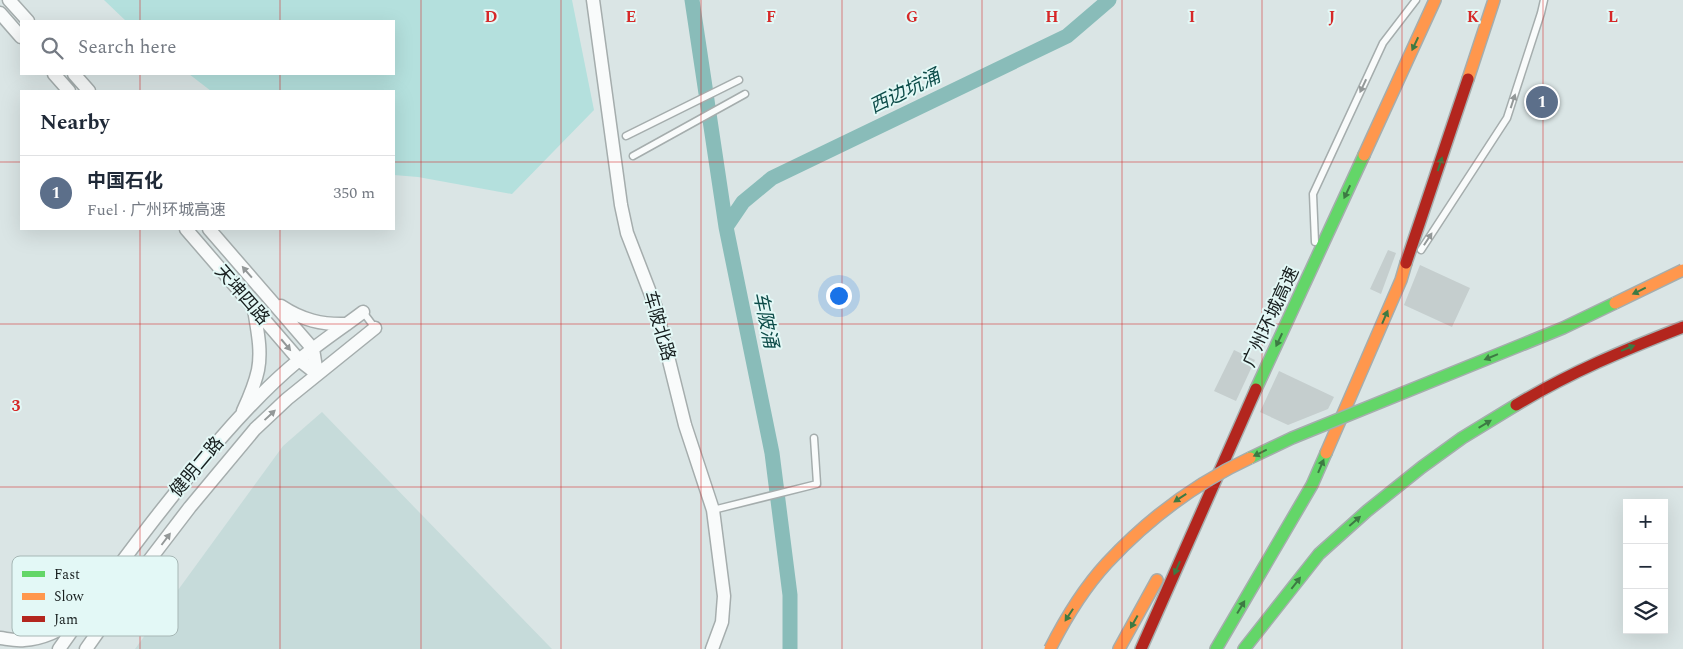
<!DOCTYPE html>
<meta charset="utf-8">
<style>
body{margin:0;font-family:Spectral,"Noto Sans SC",serif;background:#f2f2f3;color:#1f2937}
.controls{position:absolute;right:15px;bottom:15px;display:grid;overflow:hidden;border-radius:0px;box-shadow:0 5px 20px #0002}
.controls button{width:45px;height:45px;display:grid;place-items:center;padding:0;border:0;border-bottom:1px solid #e0e1e3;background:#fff;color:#1f2937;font:25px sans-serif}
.you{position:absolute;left:838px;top:295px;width:18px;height:18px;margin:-12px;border:4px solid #fff;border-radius:50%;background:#1a73e8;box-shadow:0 0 0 8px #1a73e833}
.badge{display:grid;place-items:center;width:32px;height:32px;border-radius:50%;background:#0f766e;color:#fff;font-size:16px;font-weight:700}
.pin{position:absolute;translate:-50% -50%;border:2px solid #fff;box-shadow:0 1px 5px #0006}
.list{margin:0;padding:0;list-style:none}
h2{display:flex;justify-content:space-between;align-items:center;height:65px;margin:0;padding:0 20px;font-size:21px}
h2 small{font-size:16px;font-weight:400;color:#747a83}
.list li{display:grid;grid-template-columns:32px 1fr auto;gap:15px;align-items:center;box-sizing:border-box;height:75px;padding:0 20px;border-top:1px solid #e0e1e3}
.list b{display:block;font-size:19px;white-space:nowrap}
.list p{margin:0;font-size:16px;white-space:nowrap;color:#747a83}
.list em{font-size:16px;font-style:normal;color:#747a83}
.icon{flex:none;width:28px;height:28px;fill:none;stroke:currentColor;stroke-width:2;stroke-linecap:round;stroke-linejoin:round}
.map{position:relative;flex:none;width:1683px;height:649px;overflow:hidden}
.search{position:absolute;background:#fff;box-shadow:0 5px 20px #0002;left:20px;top:20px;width:375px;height:55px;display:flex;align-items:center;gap:12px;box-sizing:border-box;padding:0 18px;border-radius:0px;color:#747a83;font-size:19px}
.panel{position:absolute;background:#fff;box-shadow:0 5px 20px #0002;left:20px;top:90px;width:375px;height:140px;border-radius:0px}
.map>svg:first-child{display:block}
.built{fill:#c6dbda}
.green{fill:#b4e0dd}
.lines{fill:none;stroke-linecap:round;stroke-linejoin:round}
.canal{stroke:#89bcb9;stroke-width:15}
.building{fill:#c5cece}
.lane-casing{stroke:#a5adad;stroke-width:9}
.street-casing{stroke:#a5adad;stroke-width:15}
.fast-casing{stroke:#a5adad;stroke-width:14}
.slow-casing{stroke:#a5adad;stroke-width:14}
.jam-casing{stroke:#a5adad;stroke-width:14}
.lane{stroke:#f9fbfb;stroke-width:6}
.street{stroke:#f9fbfb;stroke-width:12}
.fast{stroke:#63d668;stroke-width:11}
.slow{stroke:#ff974d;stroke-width:11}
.jam{stroke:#b3261e;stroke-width:11}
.fast-bridge-casing{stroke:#a5adad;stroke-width:14;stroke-linecap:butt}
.slow-bridge-casing{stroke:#a5adad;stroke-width:14;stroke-linecap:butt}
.fast-bridge{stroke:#63d668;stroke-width:11}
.slow-bridge{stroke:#ff974d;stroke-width:11}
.oneway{fill:#3d7a43}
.oneway2{fill:#939898}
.grid{fill:none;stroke:#d62828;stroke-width:1;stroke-opacity:0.55}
.labels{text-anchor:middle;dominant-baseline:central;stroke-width:4;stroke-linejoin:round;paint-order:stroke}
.street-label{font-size:18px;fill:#171e1e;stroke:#e3f8f6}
.water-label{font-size:19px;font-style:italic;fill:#0d4c49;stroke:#e3f8f6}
.key{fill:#e3f8f6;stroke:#a6b7b5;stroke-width:1}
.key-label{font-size:14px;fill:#171e1e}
.grid-label{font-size:16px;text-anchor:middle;font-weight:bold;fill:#d62828;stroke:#e3f8f6;stroke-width:4;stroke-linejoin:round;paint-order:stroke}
</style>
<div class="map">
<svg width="1683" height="649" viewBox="0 0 1683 649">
<rect width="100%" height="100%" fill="#dae5e5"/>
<!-- built -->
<path class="built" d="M322,412L552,649H135L283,446Z"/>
<!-- green -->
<path class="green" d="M104,0H572L594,110L512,194L418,177L394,175V91H211L189,74H394V21H126Z"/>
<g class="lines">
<!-- canal -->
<path class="canal" d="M692,0L726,227L772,453L790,595V649
M726,227L743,202L772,178L1067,36L1109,0"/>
</g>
<!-- building -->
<path class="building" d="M1388,250L1396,253L1381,294L1370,289Z
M1420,265L1470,288L1452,327L1404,305Z
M1234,350L1255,360L1236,401L1214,391Z
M1279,371L1334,397L1328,409L1288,425L1260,412Z"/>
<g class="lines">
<!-- lane casing -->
<g class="lane-casing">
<path id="lane" d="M626,136L739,80
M633,156L745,94
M1315,242L1313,194L1383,43L1416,0
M1421,250L1507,118L1541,13L1544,0
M363,312L375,328
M713,510L817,484L814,438"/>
</g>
<!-- street casing -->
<g class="street-casing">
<path id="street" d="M9,0L28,21
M593,0L621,205L627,233L656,308L685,425L713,510L724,596L722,622L712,649
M0,13L21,37
M54,74L69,91
M74,74L89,91
M186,229L299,360L317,374L313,349L209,229
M281,306C302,320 322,325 347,324
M243,411C249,398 255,384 258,370C262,350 257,329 254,309
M0,638C8,639 16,641 24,640C43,639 60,630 76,620
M59,649C102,588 146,527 194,470C226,431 260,392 299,360C319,343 342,328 363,312
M86,649L138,575L190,507L255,429L287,399L375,328"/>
</g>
<!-- fast casing -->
<g class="fast-casing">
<path id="fast" d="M1256,389L1364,155
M1216,649L1312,485L1326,453
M1244,649L1319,554L1367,511L1422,467L1462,438L1516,405"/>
</g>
<!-- slow casing -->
<g class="slow-casing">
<path id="slow" d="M1468,79L1494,0
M1364,155L1435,0
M1326,453L1401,280L1406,263
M1119,649L1157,580"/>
</g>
<!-- jam casing -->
<g class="jam-casing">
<path id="jam" d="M1406,263L1468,79
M1516,405C1571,372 1624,350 1683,327
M1141,649L1256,389"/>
</g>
<!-- lane -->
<use href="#lane" class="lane"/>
<!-- street -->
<use href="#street" class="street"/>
<!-- fast -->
<use href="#fast" class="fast"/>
<!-- slow -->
<use href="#slow" class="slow"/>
<!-- jam -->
<use href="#jam" class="jam"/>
<!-- fast-bridge casing -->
<g class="fast-bridge-casing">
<path id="fast-bridge" d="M1250,458L1292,438L1563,328L1615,303"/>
</g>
<!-- slow-bridge casing -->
<g class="slow-bridge-casing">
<path id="slow-bridge" d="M1615,303L1683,270
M1050,649C1065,619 1084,588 1107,563C1147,520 1196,483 1250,458"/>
</g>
<!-- fast-bridge -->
<use href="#fast-bridge" class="fast-bridge"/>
<!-- slow-bridge -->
<use href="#slow-bridge" class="slow-bridge"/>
</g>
<!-- one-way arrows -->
<defs><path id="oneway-solid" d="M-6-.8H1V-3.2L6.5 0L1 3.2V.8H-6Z" transform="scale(1.25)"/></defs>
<g class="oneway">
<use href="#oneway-solid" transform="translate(1415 44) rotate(115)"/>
<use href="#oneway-solid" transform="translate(1440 164) rotate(-72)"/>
<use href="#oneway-solid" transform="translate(1347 192) rotate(115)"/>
<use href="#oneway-solid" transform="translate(1639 291) rotate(154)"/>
<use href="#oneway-solid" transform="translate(1385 317) rotate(-67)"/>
<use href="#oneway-solid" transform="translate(1279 340) rotate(115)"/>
<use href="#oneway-solid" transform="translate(1628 348) rotate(-22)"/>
<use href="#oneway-solid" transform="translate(1491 357) rotate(158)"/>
<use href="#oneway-solid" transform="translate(1485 424) rotate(-31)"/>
<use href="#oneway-solid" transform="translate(1260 453) rotate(154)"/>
<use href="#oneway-solid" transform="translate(1321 466) rotate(-67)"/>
<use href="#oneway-solid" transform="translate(1180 498) rotate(147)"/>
<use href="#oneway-solid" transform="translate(1355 521) rotate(-41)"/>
<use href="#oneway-solid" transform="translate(1177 568) rotate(114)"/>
<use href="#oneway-solid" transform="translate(1296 583) rotate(-52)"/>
<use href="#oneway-solid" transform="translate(1241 607) rotate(-59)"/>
<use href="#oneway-solid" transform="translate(1069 615) rotate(123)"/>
<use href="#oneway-solid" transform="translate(1134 622) rotate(119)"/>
</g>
<g class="oneway2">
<use href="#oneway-solid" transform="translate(1363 86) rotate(115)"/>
<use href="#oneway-solid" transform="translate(1513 101) rotate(-72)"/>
<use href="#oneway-solid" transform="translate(1428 239) rotate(-57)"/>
<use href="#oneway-solid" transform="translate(247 272) rotate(-131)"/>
<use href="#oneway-solid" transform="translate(286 345) rotate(50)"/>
<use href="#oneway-solid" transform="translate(270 415) rotate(-43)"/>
<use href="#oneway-solid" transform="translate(166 539) rotate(-53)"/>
</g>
<!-- grid -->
<path class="grid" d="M140,0V21M280,0V21M421,0V649M561,0V649M701,0V649M842,0V649M982,0V649M1122,0V649M1262,0V649M1402,0V649M1543,0V649M140,74V91M280,74V91M0,162H21M394,162H1683M140,229V649M280,229V649M0,324H1683M0,487H1683"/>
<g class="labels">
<!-- street labels -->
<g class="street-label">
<text transform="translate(242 295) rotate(49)">天坤四路</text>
<text transform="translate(1271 317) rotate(-65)">广州环城高速</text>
<text transform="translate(659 326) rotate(74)">车陂北路</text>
<text transform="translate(197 467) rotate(-50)">健明二路</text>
</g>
<!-- water labels -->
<g class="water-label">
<text transform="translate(905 92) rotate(-26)">西边坑涌</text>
<text transform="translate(765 320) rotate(78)">车陂涌</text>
</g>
</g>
<!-- legend -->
<rect x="12" y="556" width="166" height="80" rx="8" class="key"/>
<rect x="22" y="571" width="23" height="6" fill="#63d668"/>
<rect x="22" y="593" width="23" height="7" fill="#ff974d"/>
<rect x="22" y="616" width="23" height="6" fill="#b3261e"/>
<g class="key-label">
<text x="54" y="579">Fast</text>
<text x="54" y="601">Slow</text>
<text x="54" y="624">Jam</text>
</g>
<g class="grid-label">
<text x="491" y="22">D</text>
<text x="631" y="22">E</text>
<text x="771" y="22">F</text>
<text x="912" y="22">G</text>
<text x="1052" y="22">H</text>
<text x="1192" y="22">I</text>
<text x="1332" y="22">J</text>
<text x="1473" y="22">K</text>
<text x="1613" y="22">L</text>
<text x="16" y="411">3</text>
</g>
</svg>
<div class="controls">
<button>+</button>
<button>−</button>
<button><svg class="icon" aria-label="layers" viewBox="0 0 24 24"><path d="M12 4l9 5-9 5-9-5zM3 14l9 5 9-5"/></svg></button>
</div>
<div class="you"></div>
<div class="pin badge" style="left:1542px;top:102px;background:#5c6f8a">1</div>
<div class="search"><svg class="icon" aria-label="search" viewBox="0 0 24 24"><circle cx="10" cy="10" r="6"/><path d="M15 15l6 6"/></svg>Search here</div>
<section class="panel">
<h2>Nearby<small></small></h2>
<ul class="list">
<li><span class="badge" style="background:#5c6f8a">1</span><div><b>中国石化</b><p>Fuel · 广州环城高速</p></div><em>350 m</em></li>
</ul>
</section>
</div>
